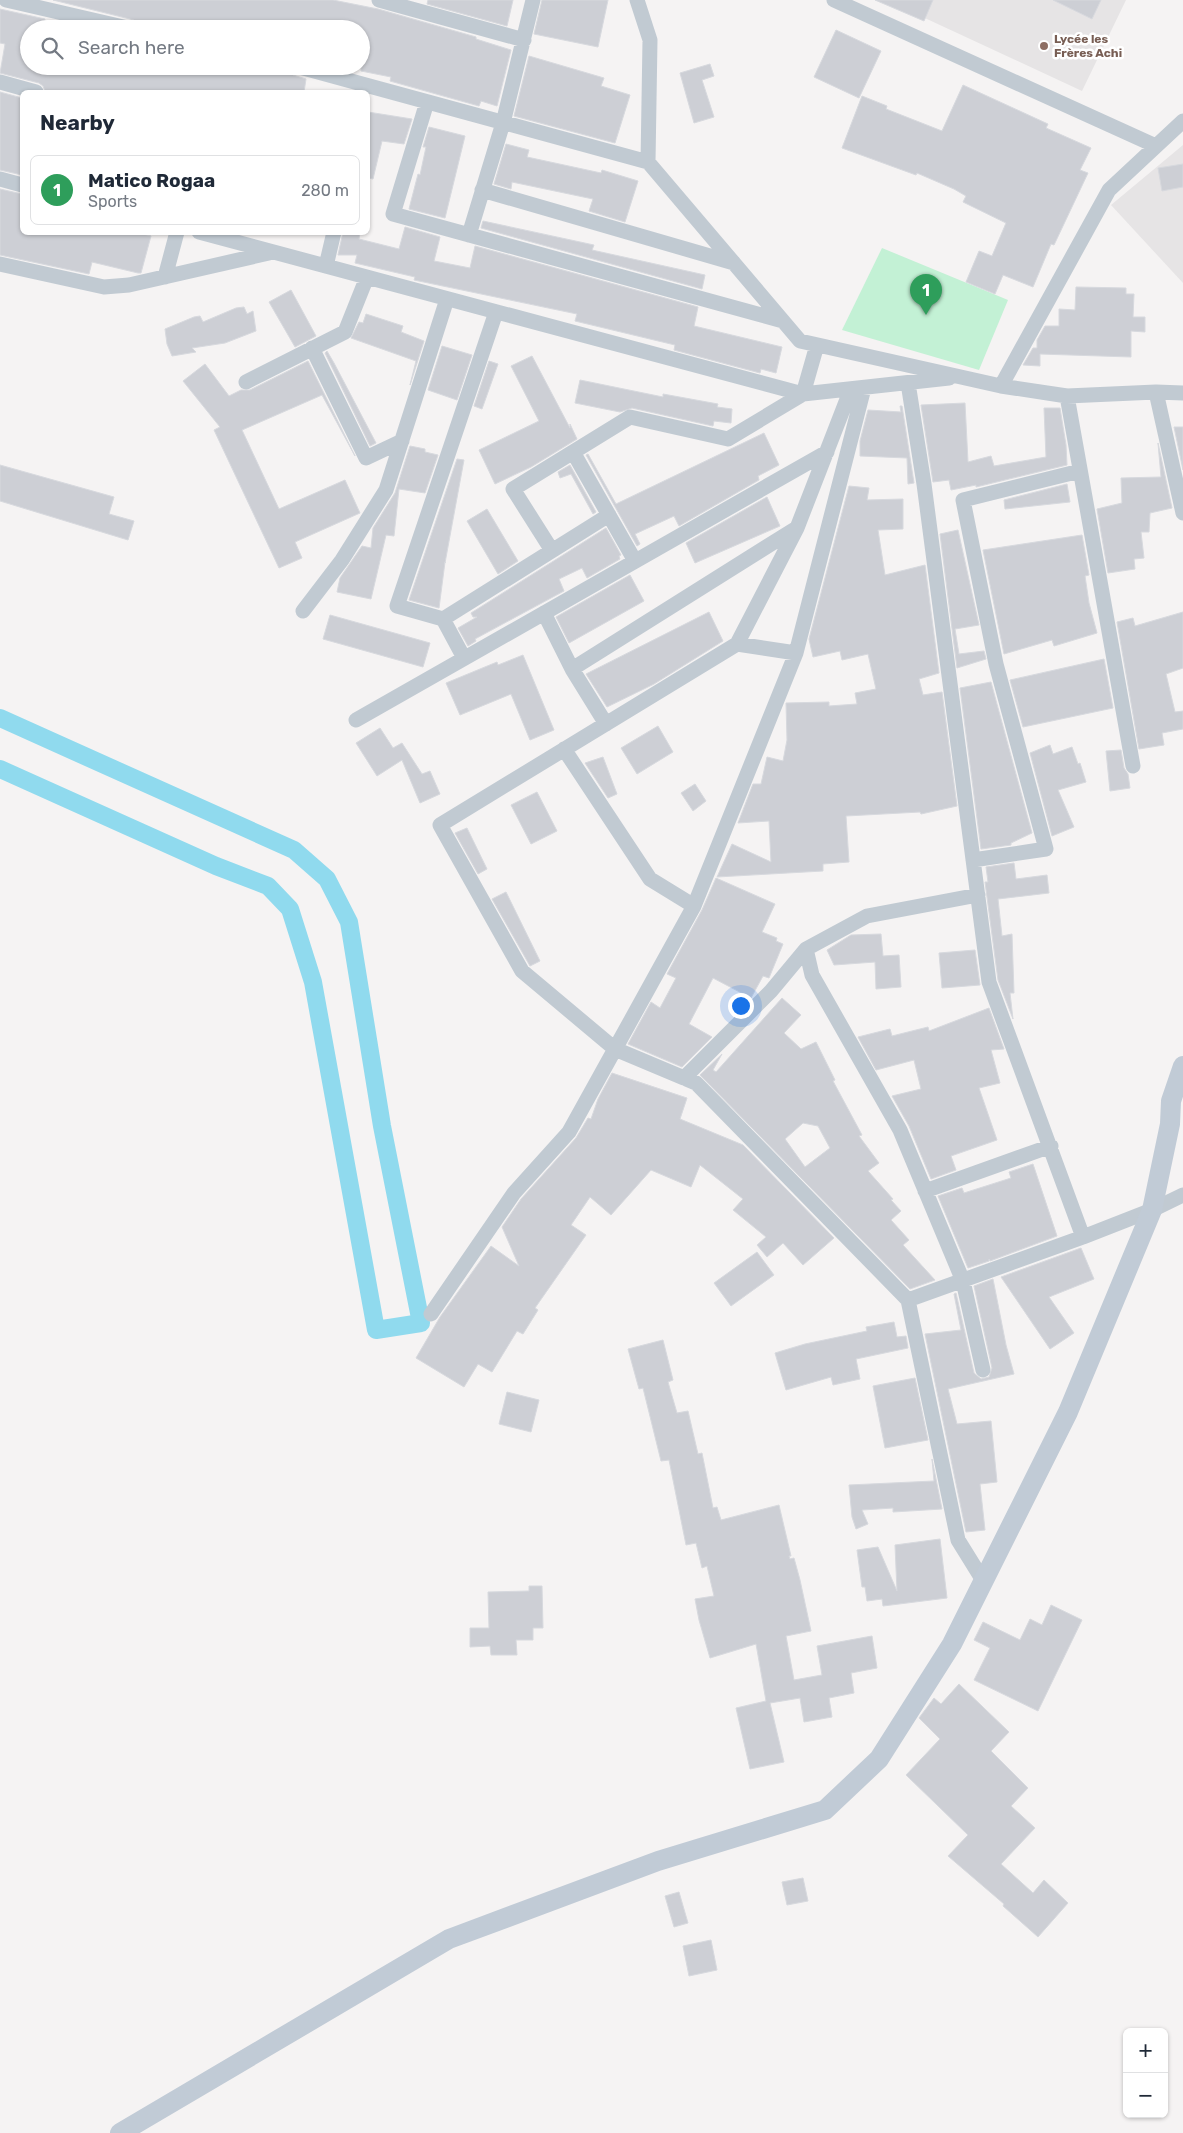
<!DOCTYPE html>
<meta charset="utf-8">
<style>
body{margin:0;font-family:Rubik,sans-serif;background:#f6f6f7;color:#1f2937}
.controls{position:absolute;right:15px;bottom:15px;display:grid;overflow:hidden;border-radius:8px;box-shadow:0 1px 4px #0004}
.controls button{width:45px;height:45px;display:grid;place-items:center;padding:0;border:0;border-bottom:1px solid #e0e1e3;background:#fff;color:#1f2937;font:25px sans-serif}
.you{position:absolute;left:740px;top:1005px;width:18px;height:18px;margin:-12px;border:4px solid #fff;border-radius:50%;background:#1a73e8;box-shadow:0 0 0 8px #1a73e833}
.badge{display:grid;place-items:center;width:32px;height:32px;border-radius:50%;background:#ea580c;color:#fff;font-size:16px;font-weight:700}
.pin{position:absolute;translate:-50% -41px;filter:drop-shadow(0 1px 2px #0008)}
.pin::after{content:'';position:absolute;top:26px;width:18px;height:15px;background:inherit;clip-path:polygon(0 0,100% 0,50% 100%)}
.list{margin:0;padding:0;list-style:none}
h2{display:flex;justify-content:space-between;align-items:center;height:65px;margin:0;padding:0 20px;font-size:21px}
h2 small{font-size:16px;font-weight:400;color:#747a83}
.list li{display:grid;grid-template-columns:32px 1fr auto;gap:15px;align-items:center;box-sizing:border-box;height:70px;margin:0 10px 10px;padding:0 10px;border:1px solid #e0e1e3;border-radius:8px}
.list b{display:block;font-size:19px;white-space:nowrap}
.list p{margin:0;font-size:16px;white-space:nowrap;color:#747a83}
.list em{font-size:16px;font-style:normal;color:#747a83}
.icon{flex:none;width:28px;height:28px;fill:none;stroke:currentColor;stroke-width:2;stroke-linecap:round;stroke-linejoin:round}
.map{position:relative;flex:none;width:1183px;height:2133px;overflow:hidden}
.search{position:absolute;background:#fff;box-shadow:0 1px 4px #0004;left:20px;top:20px;width:350px;height:55px;display:flex;align-items:center;gap:12px;box-sizing:border-box;padding:0 18px;border-radius:28px;color:#747a83;font-size:19px}
.panel{position:absolute;background:#fff;box-shadow:0 1px 4px #0004;left:20px;top:90px;width:350px;height:145px;border-radius:8px}
.map>svg:first-child{display:block}
.education{fill:#e6e4e5}
.green{fill:#c3f1d5}
.lines{fill:none;stroke-linecap:round;stroke-linejoin:round}
.canal{stroke:#90daee;stroke-width:18}
.building{fill:#cdcfd5;stroke:#d7d9de;fill-rule:evenodd}
.street{stroke:#c1cad2;stroke-width:15}
.secondary{stroke:#c1cbd6;stroke-width:20}
.education-dot{fill:#8d6e63;stroke:#fff;stroke-width:2}
.labels{text-anchor:middle;dominant-baseline:central;stroke-width:5;stroke-linejoin:round;paint-order:stroke}
.education-label{font-size:12px;font-weight:bold;fill:#785e54;stroke:#fff;text-anchor:start}
</style>
<div class="map">
<svg width="1183" height="2133" viewBox="0 0 1183 2133">
<rect width="100%" height="100%" fill="#f5f3f3"/>
<!-- education -->
<path class="education" d="M886,0H1126L1082,91Z
M1183,145V283L1111,205Z"/>
<!-- green -->
<path class="green" d="M882,248L1008,300L979,370L842,330Z"/>
<g class="lines">
<!-- canal -->
<path class="canal" d="M0,718L294,850L327,879L349,922L382,1126L421,1323L376,1330L313,982L290,909L268,886L216,866L0,769"/>
</g>
<!-- building -->
<path class="building" d="M53,0H333L378,9L476,37V39L511,50L497,106L481,101L479,106L390,81L391,77L361,71V29H160L140,25L134,20Z
M428,0H513L507,26L427,4Z
M542,0H608L598,47L534,34Z
M875,0H933L924,21Z
M1053,0H1101L1092,19Z
M0,9L45,19L43,29H29V66H242L287,74V69L293,75L306,79L304,92L45,91L43,86L39,83L0,73L5,44L0,43Z
M836,30L881,51L859,98L814,77Z
M529,56L604,78L601,86L630,95L615,143L514,116Z
M710,64L714,76L702,80L714,117L694,123L680,73Z
M963,85L1048,124L1046,128L1091,148L1080,170L1088,173L1054,245L1051,244L1033,287L1003,275L995,294L966,282L979,251L992,256L1006,223L963,202L966,196L954,189L917,173L916,175L842,148L862,96L887,106L886,109L942,131Z
M0,92L22,98V175L0,170Z
M368,112L412,119L404,144L382,141L373,179L368,178Z
M429,127L465,136L445,218L409,209L418,174L420,175L426,147H423Z
M506,144L529,150L527,157L601,173L602,170L638,181L625,222L589,211L593,199L512,182L511,189L494,184Z
M1183,164V187L1162,191L1158,168Z
M0,189L22,194V232H135L151,236L141,273H138L92,262L89,274L0,255Z
M483,221L594,245L592,250L705,275L702,289L481,228Z
M405,227L440,237L434,261L470,268L475,246L698,307L694,326L782,347L776,373L761,369L760,373L674,350L675,345L575,321L577,314L414,280L415,277L355,263L357,255H338L343,232H360L359,239L399,249Z
M1076,287L1126,288V294H1134L1133,317H1145V332L1131,331V357L1040,354V366L1023,365L1033,348H1037V340L1045,326H1059V309L1075,310Z
M291,290L316,336L295,347L269,302Z
M244,307L247,314L253,311L256,331L225,343L192,348L196,352L172,356L167,344L165,329L194,317L200,316L203,322L236,308Z
M366,314L403,326L401,332L424,341L410,385L416,361L351,338L359,322L363,323Z
M442,346L472,355L457,400L428,390Z
M327,351L334,363L376,443L370,446L325,353Z
M532,356L570,428V424L577,439L531,467L495,484L479,450L539,421L511,366Z
M308,361L355,456L322,395L242,430L279,509L345,480L360,513L295,542L302,558L279,568L214,430L220,427L183,381L205,364L229,396L241,390H250Z
M489,361L498,364L482,409L474,406Z
M580,380L663,397V394L718,404L717,407L732,409L731,423L714,421L713,426L632,408L620,412L575,403Z
M965,403L968,462L991,456L994,466L1046,457L1044,408H1060L1066,445L1067,465L976,487V485L951,490L949,480L933,482L921,405Z
M900,406H902L914,483L908,484L907,458L860,456V441L868,410L901,412Z
M1174,427H1183V470Z
M764,433L779,465L758,476L759,480L679,526L674,516L635,534L640,544L637,546L586,455L588,454L616,504Z
M1158,443L1172,508L1150,513L1149,532H1141L1144,558L1134,559L1135,569L1108,573L1097,509L1122,503L1121,478L1161,477Z
M410,446L425,449V452L438,455L425,493L399,489L394,536L386,535L371,599L337,592L340,578L362,546L371,548L373,528L395,493Z
M457,459L464,460L445,563V562L439,608L409,600Z
M0,465L114,497L109,514L134,521L128,540L0,501Z
M570,465L596,512L593,514L571,474L560,478L558,472Z
M1067,484L1070,502L1005,509L1004,500Z
M849,486L869,488L867,500L903,499V529L878,530L885,575L925,565L939,673L919,679L923,695L942,692L957,806L921,814L920,812L846,816L849,862L823,864V871L717,877L732,844L771,862L769,821L738,823L753,784H761L767,757L783,761L787,740L786,703L829,702V706L857,704L855,693L876,689L868,654L842,660L840,651L813,657L809,639Z
M767,497L780,526L695,563L686,543Z
M487,509L518,561L498,574L467,521Z
M606,528L621,555L619,556L620,559L587,578L582,568L559,579L564,591L475,639L476,641L468,646L458,628L477,617H473L471,613Z
M958,530L979,625L955,629L959,654L984,651L986,659L957,668L940,534Z
M1082,535L1089,575L1085,576L1089,603L1097,633L1054,646L1052,640L1004,654L983,550Z
M630,575L644,601L569,643L556,617Z
M709,612L723,641L654,684L607,707L586,674Z
M1183,612V668L1166,674L1175,712L1183,711V729L1162,733L1164,745L1139,749L1117,622L1133,618L1135,626Z
M330,615L430,643L423,667L323,639Z
M523,655L554,730L530,740L511,694L460,715L446,683L497,662L498,665Z
M1104,659L1113,708L1023,727L1010,680Z
M991,682L1032,833L1011,843V845L981,849L960,688Z
M658,726L673,752L637,774L621,748Z
M380,728L393,748L402,743L422,774L430,771L440,794L420,803L402,760L377,776L356,743Z
M1050,745L1053,754L1072,747L1078,764L1080,763L1086,782L1058,790L1074,827L1052,836L1030,753Z
M1121,750L1124,768L1128,774L1130,788L1110,791L1106,751Z
M603,757L617,794L608,798L585,763Z
M695,784L706,801L693,811L681,793Z
M537,792L557,831L531,844L511,805Z
M467,828L487,869L478,874L455,833Z
M1014,863L1016,879L1047,875L1049,893L998,899L1002,936L1012,934L1014,993H1010L1013,1019L998,980L985,882H988L986,867Z
M716,878L775,904L762,932L777,938L776,941L783,944L769,978L763,976L751,998L713,978L689,1024L712,1037L682,1067L628,1044L651,1002L660,1008L676,978L667,974L702,910Z
M506,892L540,961L530,966L492,899Z
M881,934L883,956L899,955L901,987L876,989L875,962L834,965L827,950L851,935Z
M975,950L980,985L942,988L939,953Z
M782,998L801,1015L784,1033L801,1049L816,1042L835,1080L833,1081L862,1135L859,1136L879,1163L868,1171L893,1199L891,1200L901,1211L891,1220L909,1240L903,1245L935,1280L910,1289L700,1075L722,1054L713,1070L716,1072ZM803,1123L818,1126L830,1148L805,1167L785,1139Z
M989,1008L1004,1049L991,1050L1000,1083L979,1088L997,1140L951,1156L956,1170L931,1179L909,1126L892,1096L921,1089L914,1060L876,1070L858,1037L890,1029L892,1036L928,1027L929,1031Z
M612,1073L687,1098L680,1119L743,1145L834,1238L803,1265L783,1243L767,1257L757,1245L766,1237L733,1210L743,1199L700,1165L691,1187L651,1170L611,1215L590,1197L571,1225L586,1235L535,1308L538,1310L523,1334L517,1331L492,1372L478,1364L464,1387L416,1358L440,1317L491,1246L519,1266L502,1227L521,1199L576,1138L588,1118L591,1119L598,1099Z
M1033,1164L1057,1236L990,1261L989,1259V1261L968,1268L938,1196L962,1188L964,1193L1011,1178L1009,1172Z
M1081,1248L1094,1279L1049,1297L1074,1333L1050,1349L1001,1277Z
M757,1252L774,1275L731,1306L714,1283Z
M993,1279L1006,1345L1014,1374L948,1389L957,1424L991,1421L997,1482L980,1484L985,1530L966,1532L925,1334L961,1330L954,1294L956,1293L974,1373L981,1379L989,1377L992,1368L974,1286Z
M894,1322L897,1337L906,1336L908,1348L856,1359L860,1379L833,1385L831,1377L786,1390L775,1353L805,1344L867,1331L866,1327Z
M663,1340L673,1380L668,1382L677,1413L688,1411L698,1454L702,1453L713,1508L717,1507L721,1520L779,1505L791,1556H789L790,1559L794,1558L800,1580L811,1631L786,1636L794,1680L822,1675L817,1646L872,1636L877,1668L851,1673L854,1693L829,1698L832,1717L804,1722L800,1698L770,1703L784,1762L750,1769L736,1708L766,1701L756,1644L710,1658L699,1620L695,1599L714,1596L707,1566L702,1568L696,1543L686,1545L669,1460L661,1461L643,1388L639,1389L628,1349Z
M915,1378L928,1440L885,1448L873,1386Z
M507,1392L539,1400L531,1432L499,1424Z
M932,1459L942,1509L893,1512V1508L862,1510L868,1524L856,1529L852,1517L849,1485L934,1481Z
M940,1539L947,1598L883,1606L882,1599L867,1601L865,1587H862L857,1550L878,1547L897,1591L895,1545Z
M529,1586H542L543,1628H533V1640H516L517,1655H491L490,1646L470,1647V1628H489L488,1592L529,1591Z
M1051,1605L1082,1620L1038,1711L974,1680L990,1648L974,1640L983,1622L1020,1640L1030,1619L1042,1625Z
M959,1684L1009,1732L991,1751L1028,1788L1011,1806L1035,1828L1001,1864L1033,1893L1044,1880L1068,1903L1038,1937L1003,1906L1004,1904L948,1856L968,1835L906,1775L940,1739L919,1718L934,1698L941,1704Z
M803,1878L808,1901L787,1905L782,1882Z
M679,1892L688,1923L674,1927L665,1896Z
M711,1940L717,1970L689,1976L683,1946Z"/>
<g class="lines">
<!-- street -->
<path class="street" d="M6,0L132,29
M379,0L524,40
M637,0L650,40L648,162
M834,0L1156,146
M296,66L648,162L800,341L1001,386
M0,82L36,92
M427,102L393,214L783,321
M1183,121L1109,190L1001,386L1067,396L1156,392L1183,393
M0,179L22,185
M482,190L734,263
M199,232L803,394L728,439L630,417L513,489L551,549
M469,235L503,123L533,0
M0,264L104,287L129,285L269,253
M326,266L334,232
M165,277L177,232
M817,345L803,394L949,378
M312,348L366,458L402,441
M246,382L345,332L367,277
M908,383L924,484L989,982L1083,1237L1152,1210L1183,1195
M851,389L797,528L737,644L440,825L522,971L615,1049L694,906L796,653L864,388
M1156,392L1183,513
M1067,396L1133,766
M573,452L635,561
M303,611L342,560L386,490L447,299
M544,613L572,669L606,724
M443,619L609,515
M737,644L796,653
M464,658L443,619L397,606L496,312
M572,669L795,529
M356,720L827,452
M564,749L650,879L694,906
M973,860L1046,849L996,664L963,500L1080,471
M806,949L812,975L900,1130L963,1281L983,1370
M684,1078L771,991L806,949L867,916L978,895
M925,1191L1051,1146
M908,1300L1083,1237
M431,1314L514,1193L569,1132L615,1049L696,1083L908,1300L958,1540L984,1582"/>
<!-- secondary -->
<path class="secondary" d="M120,2133L449,1939L658,1861L825,1810L879,1759L952,1644L1068,1412L1152,1210L1170,1124L1171,1101L1183,1066"/>
</g>
<!-- markers -->
<circle class="education-dot" cx="1044" cy="46" r="5"/>
<g class="labels">
<!-- education labels -->
<g class="education-label">
<text x="1054" y="39">Lycée les<tspan x="1054" dy="14">Frères Achi</tspan></text>
</g>
</g>
</svg>
<div class="controls">
<button>+</button>
<button>−</button>
</div>
<div class="you"></div>
<div class="pin badge" style="left:926px;top:315px;background:#2e9e5b">1</div>
<div class="search"><svg class="icon" aria-label="search" viewBox="0 0 24 24"><circle cx="10" cy="10" r="6"/><path d="M15 15l6 6"/></svg>Search here</div>
<section class="panel">
<h2>Nearby<small></small></h2>
<ul class="list">
<li><span class="badge" style="background:#2e9e5b">1</span><div><b>Matico Rogaa</b><p>Sports</p></div><em>280 m</em></li>
</ul>
</section>
</div>
